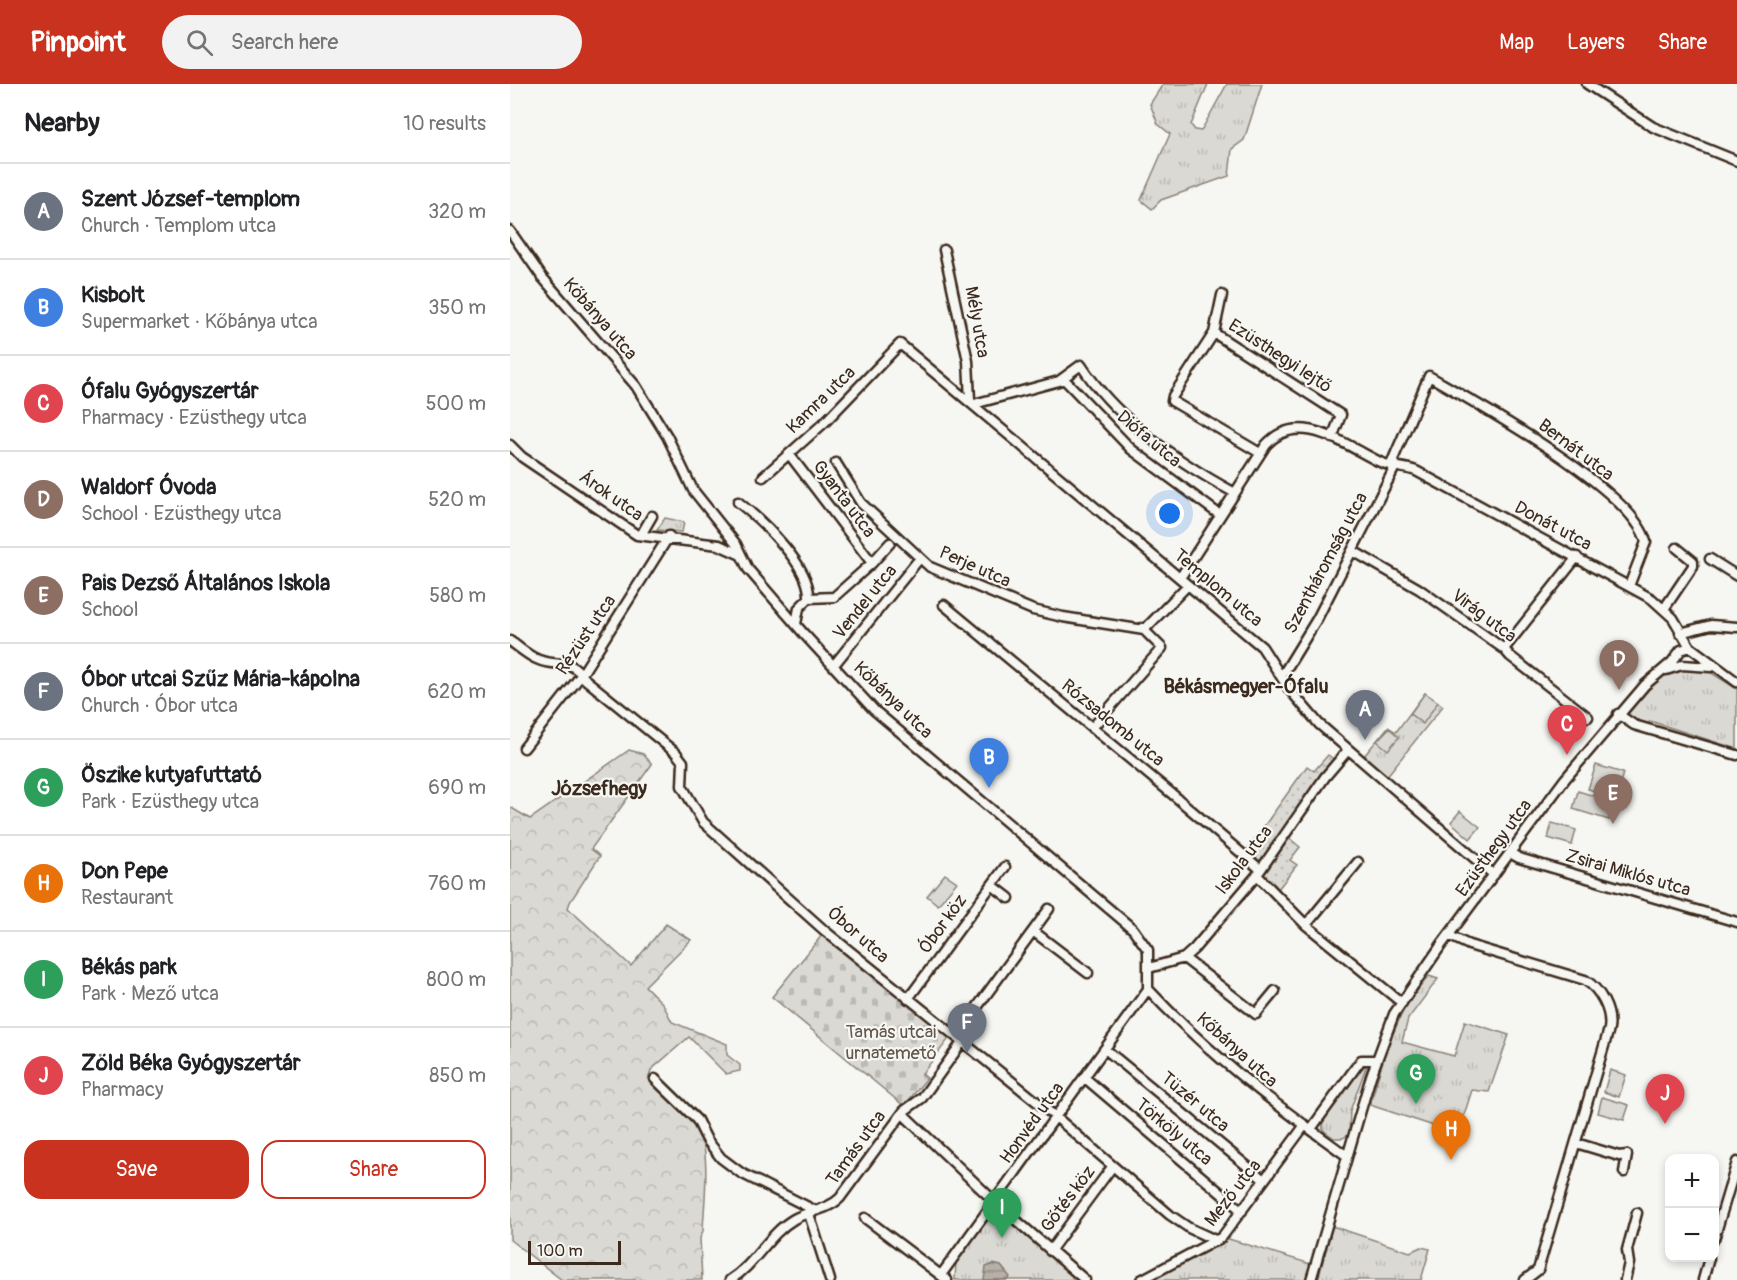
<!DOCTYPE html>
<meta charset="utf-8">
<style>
body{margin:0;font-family:Pangolin,sans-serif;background:#f2f2f2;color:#202124}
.controls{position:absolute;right:18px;bottom:18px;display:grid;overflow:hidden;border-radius:12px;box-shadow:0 3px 9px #0003}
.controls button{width:54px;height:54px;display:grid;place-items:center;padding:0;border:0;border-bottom:2px solid #e0e0e0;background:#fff;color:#202124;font:30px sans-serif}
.scale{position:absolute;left:18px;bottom:15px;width:93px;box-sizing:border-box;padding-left:6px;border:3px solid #3b2a1e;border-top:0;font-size:16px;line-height:21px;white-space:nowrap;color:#3b2a1e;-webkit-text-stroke:4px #f6f6f2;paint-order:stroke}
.you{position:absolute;left:660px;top:430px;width:21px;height:21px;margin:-15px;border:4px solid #fff;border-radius:50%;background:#1a73e8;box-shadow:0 0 0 9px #1a73e833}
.badge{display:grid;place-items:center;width:39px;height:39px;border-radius:50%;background:#c8321e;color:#fff;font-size:20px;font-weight:700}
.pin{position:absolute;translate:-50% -50px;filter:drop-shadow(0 2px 3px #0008)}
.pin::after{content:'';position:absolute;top:32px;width:21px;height:18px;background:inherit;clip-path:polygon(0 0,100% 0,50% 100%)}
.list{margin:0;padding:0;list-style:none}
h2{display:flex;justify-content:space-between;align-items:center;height:78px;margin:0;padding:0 24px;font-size:26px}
h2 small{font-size:20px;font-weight:400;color:#757577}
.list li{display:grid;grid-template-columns:39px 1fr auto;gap:18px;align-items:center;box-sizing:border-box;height:96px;padding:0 24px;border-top:2px solid #e0e0e0}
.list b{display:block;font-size:22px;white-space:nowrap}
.list p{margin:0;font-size:20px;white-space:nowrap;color:#757577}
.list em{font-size:20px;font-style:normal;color:#757577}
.actions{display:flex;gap:12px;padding:18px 24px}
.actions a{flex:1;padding:14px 0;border:2px solid #c8321e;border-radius:18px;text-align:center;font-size:21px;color:#c8321e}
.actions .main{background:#c8321e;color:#fff}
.icon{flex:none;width:33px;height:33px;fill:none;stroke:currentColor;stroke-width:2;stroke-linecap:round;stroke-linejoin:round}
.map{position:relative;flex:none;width:1227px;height:1196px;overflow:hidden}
header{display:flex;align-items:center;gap:36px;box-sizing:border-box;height:84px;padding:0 30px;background:#c8321e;color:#fff}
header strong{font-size:28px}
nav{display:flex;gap:33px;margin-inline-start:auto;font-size:21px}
.search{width:420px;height:54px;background:#f2f2f2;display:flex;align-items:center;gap:15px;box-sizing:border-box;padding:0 21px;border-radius:33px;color:#757577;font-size:22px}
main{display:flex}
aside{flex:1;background:#fff}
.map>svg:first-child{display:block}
.grass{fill:url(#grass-tufts);stroke:#8a8278;stroke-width:1.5}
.forest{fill:url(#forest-crowns);stroke:#8a8278;stroke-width:1.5}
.cemetery{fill:url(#cemetery-stones);stroke:#8a8278;stroke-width:1.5}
.garden{fill:url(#garden-dots);stroke:#8a8278;stroke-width:1.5}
.pitch{fill:#dad9d3;stroke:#8a8278;stroke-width:1.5}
.water{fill:url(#water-rules);stroke:#857a71;stroke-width:1.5}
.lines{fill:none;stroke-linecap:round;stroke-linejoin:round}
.minor-casing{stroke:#3b2a1e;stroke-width:13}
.minor{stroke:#f6f6f2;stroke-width:8}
.labels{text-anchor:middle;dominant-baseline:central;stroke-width:4.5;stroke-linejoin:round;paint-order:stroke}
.street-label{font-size:18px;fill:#3b2a1e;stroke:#f6f6f2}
.park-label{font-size:18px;fill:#63564b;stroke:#f6f6f2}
.neighbourhood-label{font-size:20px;font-weight:bold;fill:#3b2a1e;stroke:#f6f6f2}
</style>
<header>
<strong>Pinpoint</strong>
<div class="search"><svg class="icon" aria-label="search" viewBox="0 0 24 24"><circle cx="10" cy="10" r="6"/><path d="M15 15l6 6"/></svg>Search here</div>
<nav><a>Map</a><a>Layers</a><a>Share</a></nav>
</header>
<main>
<aside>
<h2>Nearby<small>10 results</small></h2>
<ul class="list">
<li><span class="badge" style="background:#6b7280">A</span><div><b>Szent József-templom</b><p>Church · Templom utca</p></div><em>320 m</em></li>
<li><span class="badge" style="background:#3f7fe0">B</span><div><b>Kisbolt</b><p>Supermarket · Kőbánya utca</p></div><em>350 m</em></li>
<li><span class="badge" style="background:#e0444e">C</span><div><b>Ófalu Gyógyszertár</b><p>Pharmacy · Ezüsthegy utca</p></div><em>500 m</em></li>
<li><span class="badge" style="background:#8d6e63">D</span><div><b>Waldorf Óvoda</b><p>School · Ezüsthegy utca</p></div><em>520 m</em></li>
<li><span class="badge" style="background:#8d6e63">E</span><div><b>Pais Dezső Általános Iskola</b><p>School</p></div><em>580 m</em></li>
<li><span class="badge" style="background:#6b7280">F</span><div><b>Óbor utcai Szűz Mária-kápolna</b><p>Church · Óbor utca</p></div><em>620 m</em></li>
<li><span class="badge" style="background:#2e9e5b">G</span><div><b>Öszike kutyafuttató</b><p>Park · Ezüsthegy utca</p></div><em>690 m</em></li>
<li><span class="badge" style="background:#e8710a">H</span><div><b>Don Pepe</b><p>Restaurant</p></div><em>760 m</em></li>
<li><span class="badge" style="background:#2e9e5b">I</span><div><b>Békás park</b><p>Park · Mező utca</p></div><em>800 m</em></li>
<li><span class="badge" style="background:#e0444e">J</span><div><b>Zöld Béka Gyógyszertár</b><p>Pharmacy</p></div><em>850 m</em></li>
</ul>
<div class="actions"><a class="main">Save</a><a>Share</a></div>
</aside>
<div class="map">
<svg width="1227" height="1196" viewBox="0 0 1227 1196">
<defs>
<pattern id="grass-tufts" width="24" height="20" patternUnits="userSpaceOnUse" patternTransform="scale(1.5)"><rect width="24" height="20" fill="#dad9d3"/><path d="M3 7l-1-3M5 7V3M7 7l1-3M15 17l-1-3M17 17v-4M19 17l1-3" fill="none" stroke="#bcbab5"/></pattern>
<pattern id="forest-crowns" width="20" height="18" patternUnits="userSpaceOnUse" patternTransform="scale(1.5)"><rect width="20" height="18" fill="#dad9d3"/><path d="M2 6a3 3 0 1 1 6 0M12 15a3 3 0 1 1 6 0" fill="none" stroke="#bcbab5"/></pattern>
<pattern id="cemetery-stones" width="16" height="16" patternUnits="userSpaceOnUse" patternTransform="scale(1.5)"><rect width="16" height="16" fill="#dad9d3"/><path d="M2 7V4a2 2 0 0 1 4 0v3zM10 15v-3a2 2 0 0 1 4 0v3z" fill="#bcbab5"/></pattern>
<pattern id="garden-dots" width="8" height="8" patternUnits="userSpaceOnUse" patternTransform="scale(1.5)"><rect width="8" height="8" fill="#dad9d3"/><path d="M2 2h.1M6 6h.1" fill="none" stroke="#bcbab5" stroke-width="1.8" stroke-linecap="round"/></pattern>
<pattern id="water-rules" width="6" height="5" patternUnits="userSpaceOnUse" patternTransform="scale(1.5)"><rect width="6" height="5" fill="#b6b0a9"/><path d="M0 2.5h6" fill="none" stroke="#958f89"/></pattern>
</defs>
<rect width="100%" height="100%" fill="#f6f6f2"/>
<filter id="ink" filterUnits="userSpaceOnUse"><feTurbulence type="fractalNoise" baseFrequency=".0167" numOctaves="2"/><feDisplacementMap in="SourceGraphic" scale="12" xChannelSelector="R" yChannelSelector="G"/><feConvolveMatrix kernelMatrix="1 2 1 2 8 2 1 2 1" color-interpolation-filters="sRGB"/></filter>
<g filter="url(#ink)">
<!-- grass -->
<path class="grass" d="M653,0H698L681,41L685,46L691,47L717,0H752L734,56L722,65L719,92L651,116L642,125L631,116L660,50L648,40L640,20Z
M155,434L174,438L172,448L147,446Z
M1167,586H1197L1227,605V665L1140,637L1138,641L1118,634V630C1132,612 1144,594 1167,586Z
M915,609L933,622L877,692L854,672L878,643L886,648Z
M919,892L928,895L898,935L892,958L944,972L955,937L999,951L979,1008L962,1006L948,1050L860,1021L876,966L896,920Z
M851,980L856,983L840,1027L839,1050L833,1054H824L813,1046L812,1034Z
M487,1124L570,1196H445L446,1177Z
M822,1142L900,1168L911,1163L920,1165L911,1196H808Z
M712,1153L801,1180V1196H631Z"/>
<!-- forest -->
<path class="forest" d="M119,666L133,670L142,680L81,765L90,772L60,818L58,824L121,882L156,840L181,856L135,902L153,920L162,938L217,960V971L230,981V987L216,990L179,953L141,986L139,994C153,1008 175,1023 186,1040C202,1065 194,1118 193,1147L190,1154L192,1196H52L0,1156V723L20,735Z"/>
<!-- cemetery -->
<path class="cemetery" d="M312,851L441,952L412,990L417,994L394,1022L262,913Z"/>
<!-- garden -->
<path class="garden" d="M818,671L825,676L807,696L751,778L737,766L797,682L804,687Z
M778,753L790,763L780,776L787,781L768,805L752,789Z"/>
<!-- pitch -->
<path class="pitch" d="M915,609L928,618L913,640L900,630Z
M879,644L889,653L878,666L867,657Z
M1086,681L1113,689L1106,713L1078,705Z
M1068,707L1104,718L1099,736L1063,725Z
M950,727L970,743L960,755L941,738Z
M1042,739L1066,746L1062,761L1038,754Z
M435,790L447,798L428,821L417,812Z
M1100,986L1116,991L1109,1013L1094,1008Z
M1092,1013L1119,1021L1114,1036L1088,1029Z"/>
<!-- water -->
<path class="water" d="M483,1180L491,1182L500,1193L498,1196H474L476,1183Z"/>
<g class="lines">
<!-- minor casing -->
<g class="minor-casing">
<path id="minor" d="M1077,0L1143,43L1227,77
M0,147L32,193L126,302L157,352L183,406L226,460L238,485L294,550L364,626L623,845L638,866V905C698,970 766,1021 837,1072
M434,166L458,277L460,316
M712,211L704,249L831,331L822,354
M704,249L663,312L662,317L750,369
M554,295L621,365L710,431
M464,320L549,297L571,281C607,336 668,378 725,409
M0,361L12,373L127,451L209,461L229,470
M279,370L362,479
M326,379L351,419L420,483L523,526L553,533L634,546L678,501
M881,380L919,292C967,320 1124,406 1136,458L1119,502
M253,393L315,338L390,260L752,563L779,605L809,640L984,791
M228,418C251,436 301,482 299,514
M131,451L142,432
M843,467L909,505L994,565L1000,572L1078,633
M1200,475L1227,492
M670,494L756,361C789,324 836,362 870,378C881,383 895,383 906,387L1142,515L1163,534L1180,563L1227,598
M299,514L324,513L362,479L380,459
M434,521L667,714L750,785
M1154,525L1183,482V477L1167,464
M286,540L289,524L299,514
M1170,549L1201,541L1227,543
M0,557C9,563 18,572 29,576C49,584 60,572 76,596L166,669L173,678L172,702L193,738L315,847L547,1034L660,1131L679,1144L707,1157
M994,565L1067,473
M324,581L410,474
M1156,586L1172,581L1201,583
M772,592L807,535L886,381
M1108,630L1124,641L1227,671
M582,644L652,564L632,544
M14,664L72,590L159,452
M1000,769L1009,774L1227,838
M747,791L796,841L892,919
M482,801L499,814
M796,841L848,778
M523,847L578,889
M940,852L959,861L1075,896C1090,905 1102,927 1099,945L1028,1186L1015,1196
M674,874L746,930L765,907
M639,884L674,874L684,865L747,791L815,693L838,666
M398,915L495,783
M446,952L539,825
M595,965L754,1096
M575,994L732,1127
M145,995L187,1036L197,1056L211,1074L231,1089L304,1126
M394,1027L395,1032L485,1118
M801,1045L851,976H866
M1066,1059L1109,1072L1117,1071L1114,1088
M299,1130L320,1196
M355,1134L437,1196
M507,1137L575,1196
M1204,1155L1227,1078
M540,1167L602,1083
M431,1191L638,905
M220,1196C246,1180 258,1150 284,1135C298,1127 318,1126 330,1114L394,1027L412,1014L453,957
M631,1196L712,1153L795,1041
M801,1196L861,992L884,930L932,860L1055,695L1135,601L1162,578L1171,566L1180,563
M1115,1196L1119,1179L1117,1166L1127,1129
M1193,1196L1199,1174"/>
</g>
<!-- minor -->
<use href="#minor" class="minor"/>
</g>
</g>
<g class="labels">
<!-- street labels -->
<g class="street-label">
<text transform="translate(90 235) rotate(49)">Kőbánya utca</text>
<text transform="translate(467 238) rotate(80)">Mély utca</text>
<text transform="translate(770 272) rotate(33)">Ezüsthegyi lejtő</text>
<text transform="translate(311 316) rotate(-44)">Kamra utca</text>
<text transform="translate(639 355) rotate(40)">Diófa utca</text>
<text transform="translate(1066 366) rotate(37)">Bernát utca</text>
<text transform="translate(101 412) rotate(35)">Árok utca</text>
<text transform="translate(334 415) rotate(53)">Gyanta utca</text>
<text transform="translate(1043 442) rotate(28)">Donát utca</text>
<text transform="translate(816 479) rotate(-62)">Szentháromság utca</text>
<text transform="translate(465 483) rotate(24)">Perje utca</text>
<text transform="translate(708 504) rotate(40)">Templom utca</text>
<text transform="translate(355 518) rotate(-51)">Vendel utca</text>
<text transform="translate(974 532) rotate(37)">Virág utca</text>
<text transform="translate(76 551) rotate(-56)">Rézüst utca</text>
<text transform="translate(383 616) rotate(44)">Kőbánya utca</text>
<text transform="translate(603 639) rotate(39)">Rózsadomb utca</text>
<text transform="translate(984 764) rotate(-54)">Ezüsthegy utca</text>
<text transform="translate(734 776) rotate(-53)">Iskola utca</text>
<text transform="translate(1118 789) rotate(16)">Zsirai Miklós utca</text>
<text transform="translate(433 840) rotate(-54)">Óbor köz</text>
<text transform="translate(348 851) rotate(41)">Óbor utca</text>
<text transform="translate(727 966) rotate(42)">Kőbánya utca</text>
<text transform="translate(685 1018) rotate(40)">Tüzér utca</text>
<text transform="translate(522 1039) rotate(-54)">Honvéd utca</text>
<text transform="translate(664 1048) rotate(40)">Törköly utca</text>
<text transform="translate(346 1064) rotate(-54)">Tamás utca</text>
<text transform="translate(723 1109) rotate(-52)">Mező utca</text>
<text transform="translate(558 1115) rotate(-53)">Gőtés köz</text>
</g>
<!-- park labels -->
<g class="park-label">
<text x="381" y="948">Tamás utcai<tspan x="381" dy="21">urnatemető</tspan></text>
</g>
<!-- neighbourhood labels -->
<g class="neighbourhood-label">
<text x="736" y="602">Békásmegyer-Ófalu</text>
<text x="89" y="704">Józsefhegy</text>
</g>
</g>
</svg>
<div class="controls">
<button>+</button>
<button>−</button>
</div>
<div class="scale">100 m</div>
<div class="you"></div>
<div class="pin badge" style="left:855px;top:656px;background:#6b7280">A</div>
<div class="pin badge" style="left:479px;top:704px;background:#3f7fe0">B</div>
<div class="pin badge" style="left:1057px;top:671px;background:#e0444e">C</div>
<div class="pin badge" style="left:1109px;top:606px;background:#8d6e63">D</div>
<div class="pin badge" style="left:1103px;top:740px;background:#8d6e63">E</div>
<div class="pin badge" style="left:457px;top:969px;background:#6b7280">F</div>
<div class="pin badge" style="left:906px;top:1020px;background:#2e9e5b">G</div>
<div class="pin badge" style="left:941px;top:1076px;background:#e8710a">H</div>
<div class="pin badge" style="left:492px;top:1154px;background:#2e9e5b">I</div>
<div class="pin badge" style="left:1155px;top:1040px;background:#e0444e">J</div>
</div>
</main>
